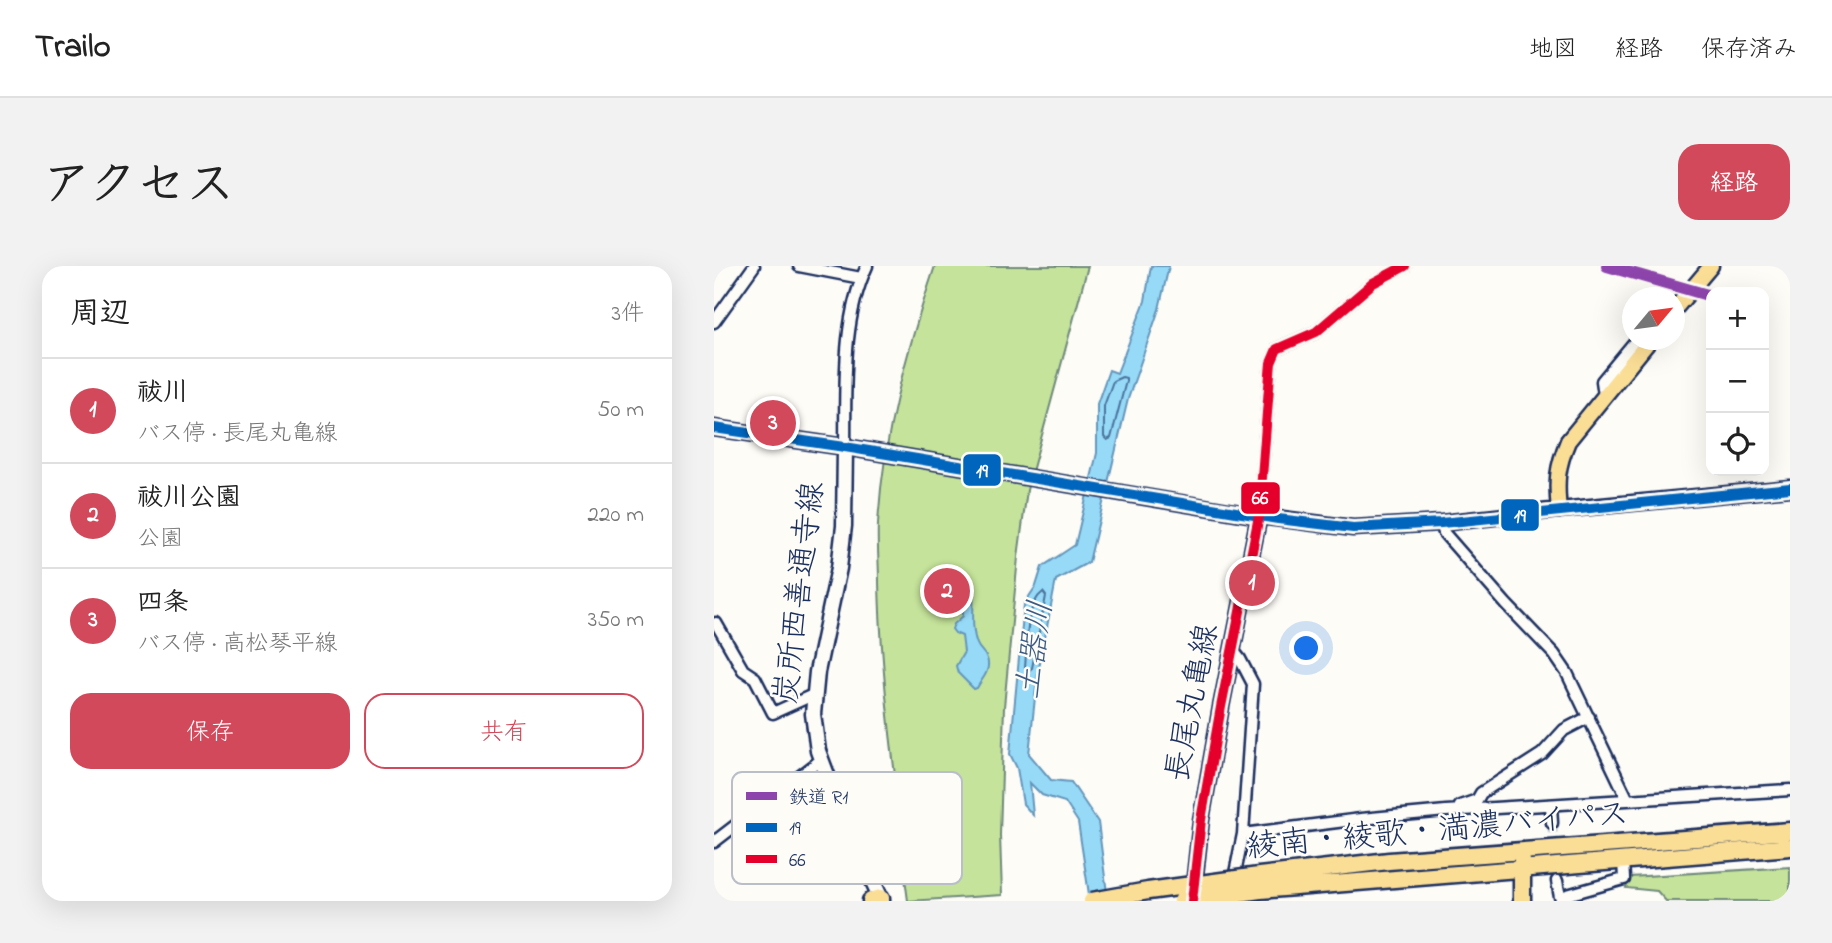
<!DOCTYPE html>
<html lang="ja">
<meta charset="utf-8">
<style>
body{margin:0;font-family:"Indie Flower","Klee One",sans-serif;background:#f2f2f2;color:#222}
.controls{position:absolute;right:21px;top:21px;display:grid;overflow:hidden;border-radius:14px;box-shadow:0 7px 28px #0002}
.controls button{width:63px;height:63px;display:grid;place-items:center;padding:0;border:0;border-bottom:2px solid #e0e0e0;background:#fff;color:#222;font:35px sans-serif}
.compass{position:absolute;left:908px;top:21px;width:63px;height:63px;border-radius:50%;background:#fff;box-shadow:0 7px 28px #0002;rotate:61deg}
.you{position:absolute;left:593px;top:383px;width:24px;height:24px;margin:-18px;border:5px solid #fff;border-radius:50%;background:#1a73e8;box-shadow:0 0 0 10px #1a73e833}
.badge{display:grid;place-items:center;width:46px;height:46px;border-radius:50%;background:#d1495b;color:#fff;font-size:23px;font-weight:700}
.pin{position:absolute;translate:-50% -50%;border:4px solid #fff;box-shadow:0 2px 7px #0006}
.list{margin:0;padding:0;list-style:none}
h2{display:flex;justify-content:space-between;align-items:center;height:91px;margin:0;padding:0 28px;font-size:30px}
h2 small{font-size:23px;font-weight:400;color:#767676}
.list li{display:grid;grid-template-columns:46px 1fr auto;gap:21px;align-items:center;box-sizing:border-box;height:105px;padding:0 28px;border-top:2px solid #e0e0e0}
.list b{display:block;font-size:26px;white-space:nowrap}
.list p{margin:0;font-size:23px;white-space:nowrap;color:#767676}
.list em{font-size:23px;font-style:normal;color:#767676}
.actions{display:flex;gap:14px;padding:21px 28px}
.actions a{flex:1;padding:16px 0;border:2px solid #d1495b;border-radius:21px;text-align:center;font-size:24px;color:#d1495b}
.actions .main{background:#d1495b;color:#fff}
.icon{flex:none;width:38px;height:38px;fill:none;stroke:currentColor;stroke-width:2;stroke-linecap:round;stroke-linejoin:round}
.map{position:relative;flex:none;width:1076px;height:635px;overflow:hidden;border-radius:21px}
header{display:flex;align-items:center;gap:42px;box-sizing:border-box;height:98px;padding:0 35px;background:#fff;border-bottom:2px solid #e0e0e0}
header strong{font-size:33px}
nav{display:flex;gap:38px;margin-inline-start:auto;font-size:24px}
.intro{display:flex;align-items:center;justify-content:space-between;box-sizing:border-box;height:168px;padding:0 42px}
h1{margin:0;font-size:49px}
.button{padding:18px 32px;border-radius:21px;background:#d1495b;color:#fff;font-size:24px;font-weight:700}
main{display:flex;gap:42px;padding:0 42px}
aside{flex:1;background:#fff;border-radius:21px;box-shadow:0 7px 28px #0002}
.map>svg:first-child{display:block}
.green{fill:#c5e39a;stroke:#70897c;stroke-width:2}
.water{fill:#96daf8;stroke:#6596ba;stroke-width:2}
.lines{fill:none;stroke-linecap:round;stroke-linejoin:round}
.shore{stroke:#4c739c;stroke-width:2}
.minor-tunnel{stroke:#d0d3d8;stroke-width:10;stroke-dasharray:10 5;stroke-linecap:butt}
.minor-casing{stroke:#1b2f5e;stroke-width:15}
.secondary-casing{stroke:#1b2f5e;stroke-width:19}
.primary-casing{stroke:#1b2f5e;stroke-width:19}
.trunk-casing{stroke:#1b2f5e;stroke-width:21}
.minor{stroke:#fdfcf7;stroke-width:10}
.secondary{stroke:#fdfcf7;stroke-width:14}
.primary{stroke:#fbde96;stroke-width:14}
.trunk{stroke:#fbde96;stroke-width:16}
.trunk-bridge-casing{stroke:#1b2f5e;stroke-width:21;stroke-linecap:butt}
.trunk-bridge{stroke:#fbde96;stroke-width:16}
.bus-1-casing{stroke:#fdfcf7;stroke-width:16}
.bus-2-casing{stroke:#fdfcf7;stroke-width:16}
.bus-1{stroke:#0065bd;stroke-width:10}
.bus-2{stroke:#e4002b;stroke-width:10}
.rail-1-casing{stroke:#fdfcf7;stroke-width:18}
.rail-1{stroke:#8e44ad;stroke-width:12}
.labels{text-anchor:middle;dominant-baseline:central;stroke-width:5;stroke-linejoin:round;paint-order:stroke}
.street-label{font-size:32px;fill:#1b2f5e;stroke:#fdfcf7}
.water-label{font-size:33px;font-style:italic;fill:#3a5a84;stroke:#fdfcf7}
.key{fill:#fdfcf7;stroke:#b9bec9;stroke-width:2}
.key-label{font-size:19px;fill:#1b2f5e}
.line-badge{stroke:#fdfcf7;stroke-width:2.5}
.badge-label{font-size:19px;text-anchor:middle;font-weight:bold;fill:#fff}
</style>
<header>
<strong>Trailo</strong>
<nav><a>地図</a><a>経路</a><a>保存済み</a></nav>
</header>
<div class="intro"><h1>アクセス</h1><a class="button">経路</a></div>
<main>
<aside>
<h2>周辺<small>3件</small></h2>
<ul class="list">
<li><span class="badge">1</span><div><b>祓川</b><p>バス停 · 長尾丸亀線</p></div><em>50 m</em></li>
<li><span class="badge">2</span><div><b>祓川公園</b><p>公園</p></div><em>220 m</em></li>
<li><span class="badge">3</span><div><b>四条</b><p>バス停 · 高松琴平線</p></div><em>350 m</em></li>
</ul>
<div class="actions"><a class="main">保存</a><a>共有</a></div>
</aside>
<div class="map">
<svg width="1076" height="635" viewBox="0 0 1076 635">
<rect width="100%" height="100%" fill="#fdfcf7"/>
<filter id="ink" filterUnits="userSpaceOnUse"><feTurbulence type="fractalNoise" baseFrequency=".0143" numOctaves="2"/><feDisplacementMap in="SourceGraphic" scale="14" xChannelSelector="R" yChannelSelector="G"/><feConvolveMatrix kernelMatrix="1 2 1 2 8 2 1 2 1" color-interpolation-filters="sRGB"/></filter>
<g filter="url(#ink)">
<!-- green -->
<path class="green" d="M221,0H374L313,224L304,291L290,441L286,569L288,629L194,635L191,612L192,595C180,503 167,410 165,316C165,297 163,277 164,258C169,169 193,84 221,0Z
M1076,601V635H952L943,625L912,622L916,611Z"/>
<!-- water -->
<path class="water" d="M437,0H455L445,43L414,133L375,296L342,314L323,413L315,488L337,514L357,516L384,556L394,635H376L364,556L351,536L328,529L316,517L319,549L309,538L303,502L296,488L310,338L322,320L328,301L361,279L383,187V138L395,104L403,107L431,35Z
M245,311L252,314L259,321C261,339 256,360 263,378C266,386 274,388 274,397C275,407 267,414 263,422L260,423L244,407L242,400L250,386L248,370L241,367L238,363L240,358L249,350V338C240,335 238,331 237,322Z"/>
<g class="lines">
<!-- shore -->
<path class="shore" d="M408,111L412,112V115L397,172L393,174L390,171V140L399,115Z
M329,326L332,330L318,402L314,405L311,402C313,380 311,339 329,326Z"/>
<!-- minor-tunnel -->
<path class="minor-tunnel" d="M838,557L843,615"/>
<!-- minor casing -->
<g class="minor-casing">
<path id="minor" d="M85,0L147,12
M0,56L40,0
M890,129L888,115L922,74
M131,181C132,122 127,55 153,0
M545,250L556,108L557,97L563,83L602,66L659,17L691,0
M727,257L730,267L792,338L840,388L853,407L914,534
M2,357L29,404L41,412L59,447L101,428
M518,383L526,393L539,418L529,568L519,617
M837,539L838,557
M746,540L763,534L767,527L828,488L850,464L875,451
M529,568L647,553L732,545L1076,524
M0,576L107,494
M843,615L846,631L910,613L909,594"/>
</g>
<!-- secondary casing -->
<g class="secondary-casing">
<path id="secondary" d="M0,162L131,181L545,250
M131,181L130,260L125,302L103,406L99,448L104,485L125,541L168,635
M845,244L1076,222"/>
</g>
<!-- primary casing -->
<g class="primary-casing">
<path id="primary" d="M960,44L997,0
M479,628L487,554L507,441L545,250L639,262L727,257L845,244C842,216 843,201 854,175L936,74"/>
</g>
<!-- trunk casing -->
<g class="trunk-casing">
<path id="trunk" d="M545,610L675,595L1076,565
M546,624L1076,581
M157,635L167,632
M808,635V595"/>
</g>
<!-- minor -->
<use href="#minor" class="minor"/>
<!-- secondary -->
<use href="#secondary" class="secondary"/>
<!-- primary -->
<use href="#primary" class="primary"/>
<!-- trunk -->
<use href="#trunk" class="trunk"/>
<!-- trunk-bridge casing -->
<g class="trunk-bridge-casing">
<path id="trunk-bridge" d="M378,635L434,625L545,610
M468,635L546,624"/>
</g>
<!-- trunk-bridge -->
<use href="#trunk-bridge" class="trunk-bridge"/>
<!-- bus-1 casing -->
<g class="bus-1-casing">
<path id="bus-1" d="M0,162L131,181L564,253L639,262L727,257L1076,222"/>
</g>
<!-- bus-2 casing -->
<g class="bus-2-casing">
<path id="bus-2" d="M478,635L487,554L507,441L545,250L556,108L557,97L563,83L602,66L659,17L691,0"/>
</g>
<!-- bus-1 -->
<use href="#bus-1" class="bus-1"/>
<!-- bus-2 -->
<use href="#bus-2" class="bus-2"/>
<!-- rail-1 casing -->
<g class="rail-1-casing">
<path id="rail-1" d="M893,0L997,30"/>
</g>
<!-- rail-1 -->
<use href="#rail-1" class="rail-1"/>
</g>
</g>
<g class="labels">
<!-- street labels -->
<g class="street-label">
<text transform="translate(87 327) rotate(-83)">炭所西善通寺線</text>
<text transform="translate(480 437) rotate(-79)">長尾丸亀線</text>
<text transform="translate(724 566) rotate(-5)">綾南・綾歌・満濃バイパス</text>
</g>
<!-- water labels -->
<g class="water-label">
<text transform="translate(322 384) rotate(-82)">土器川</text>
</g>
</g>
<!-- legend -->
<rect x="18" y="506" width="230" height="112" rx="10" class="key"/>
<rect x="32" y="526" width="31" height="8" fill="#8e44ad"/>
<rect x="32" y="557" width="31" height="9" fill="#0065bd"/>
<rect x="32" y="589" width="31" height="8" fill="#e4002b"/>
<g class="key-label">
<text x="75" y="537">鉄道 R1</text>
<text x="75" y="568">19</text>
<text x="75" y="600">66</text>
</g>
<g class="line-badge">
<rect x="248" y="187" width="40" height="34" rx="7" fill="#0065bd"/>
<rect x="526" y="215" width="41" height="34" rx="7" fill="#e4002b"/>
<rect x="786" y="232" width="40" height="34" rx="7" fill="#0065bd"/>
</g>
<g class="badge-label">
<text x="268" y="211">19</text>
<text x="546" y="238">66</text>
<text x="806" y="256">19</text>
</g>
</svg>
<div class="controls">
<button>+</button>
<button>−</button>
<button><svg class="icon" aria-label="locate" viewBox="0 0 24 24"><circle cx="12" cy="12" r="6"/><path d="M12 2v4M12 18v4M2 12h4M18 12h4"/></svg></button>
</div>
<svg class="compass" viewBox="-18 -18 36 36"><path d="M0-13l5 13h-10z" fill="#e53935"/><path d="M0 13l5-13h-10z" fill="#767676"/></svg>
<div class="you"></div>
<div class="pin badge" style="left:538px;top:317px">1</div>
<div class="pin badge" style="left:233px;top:325px">2</div>
<div class="pin badge" style="left:59px;top:157px">3</div>
</div>
</main>
